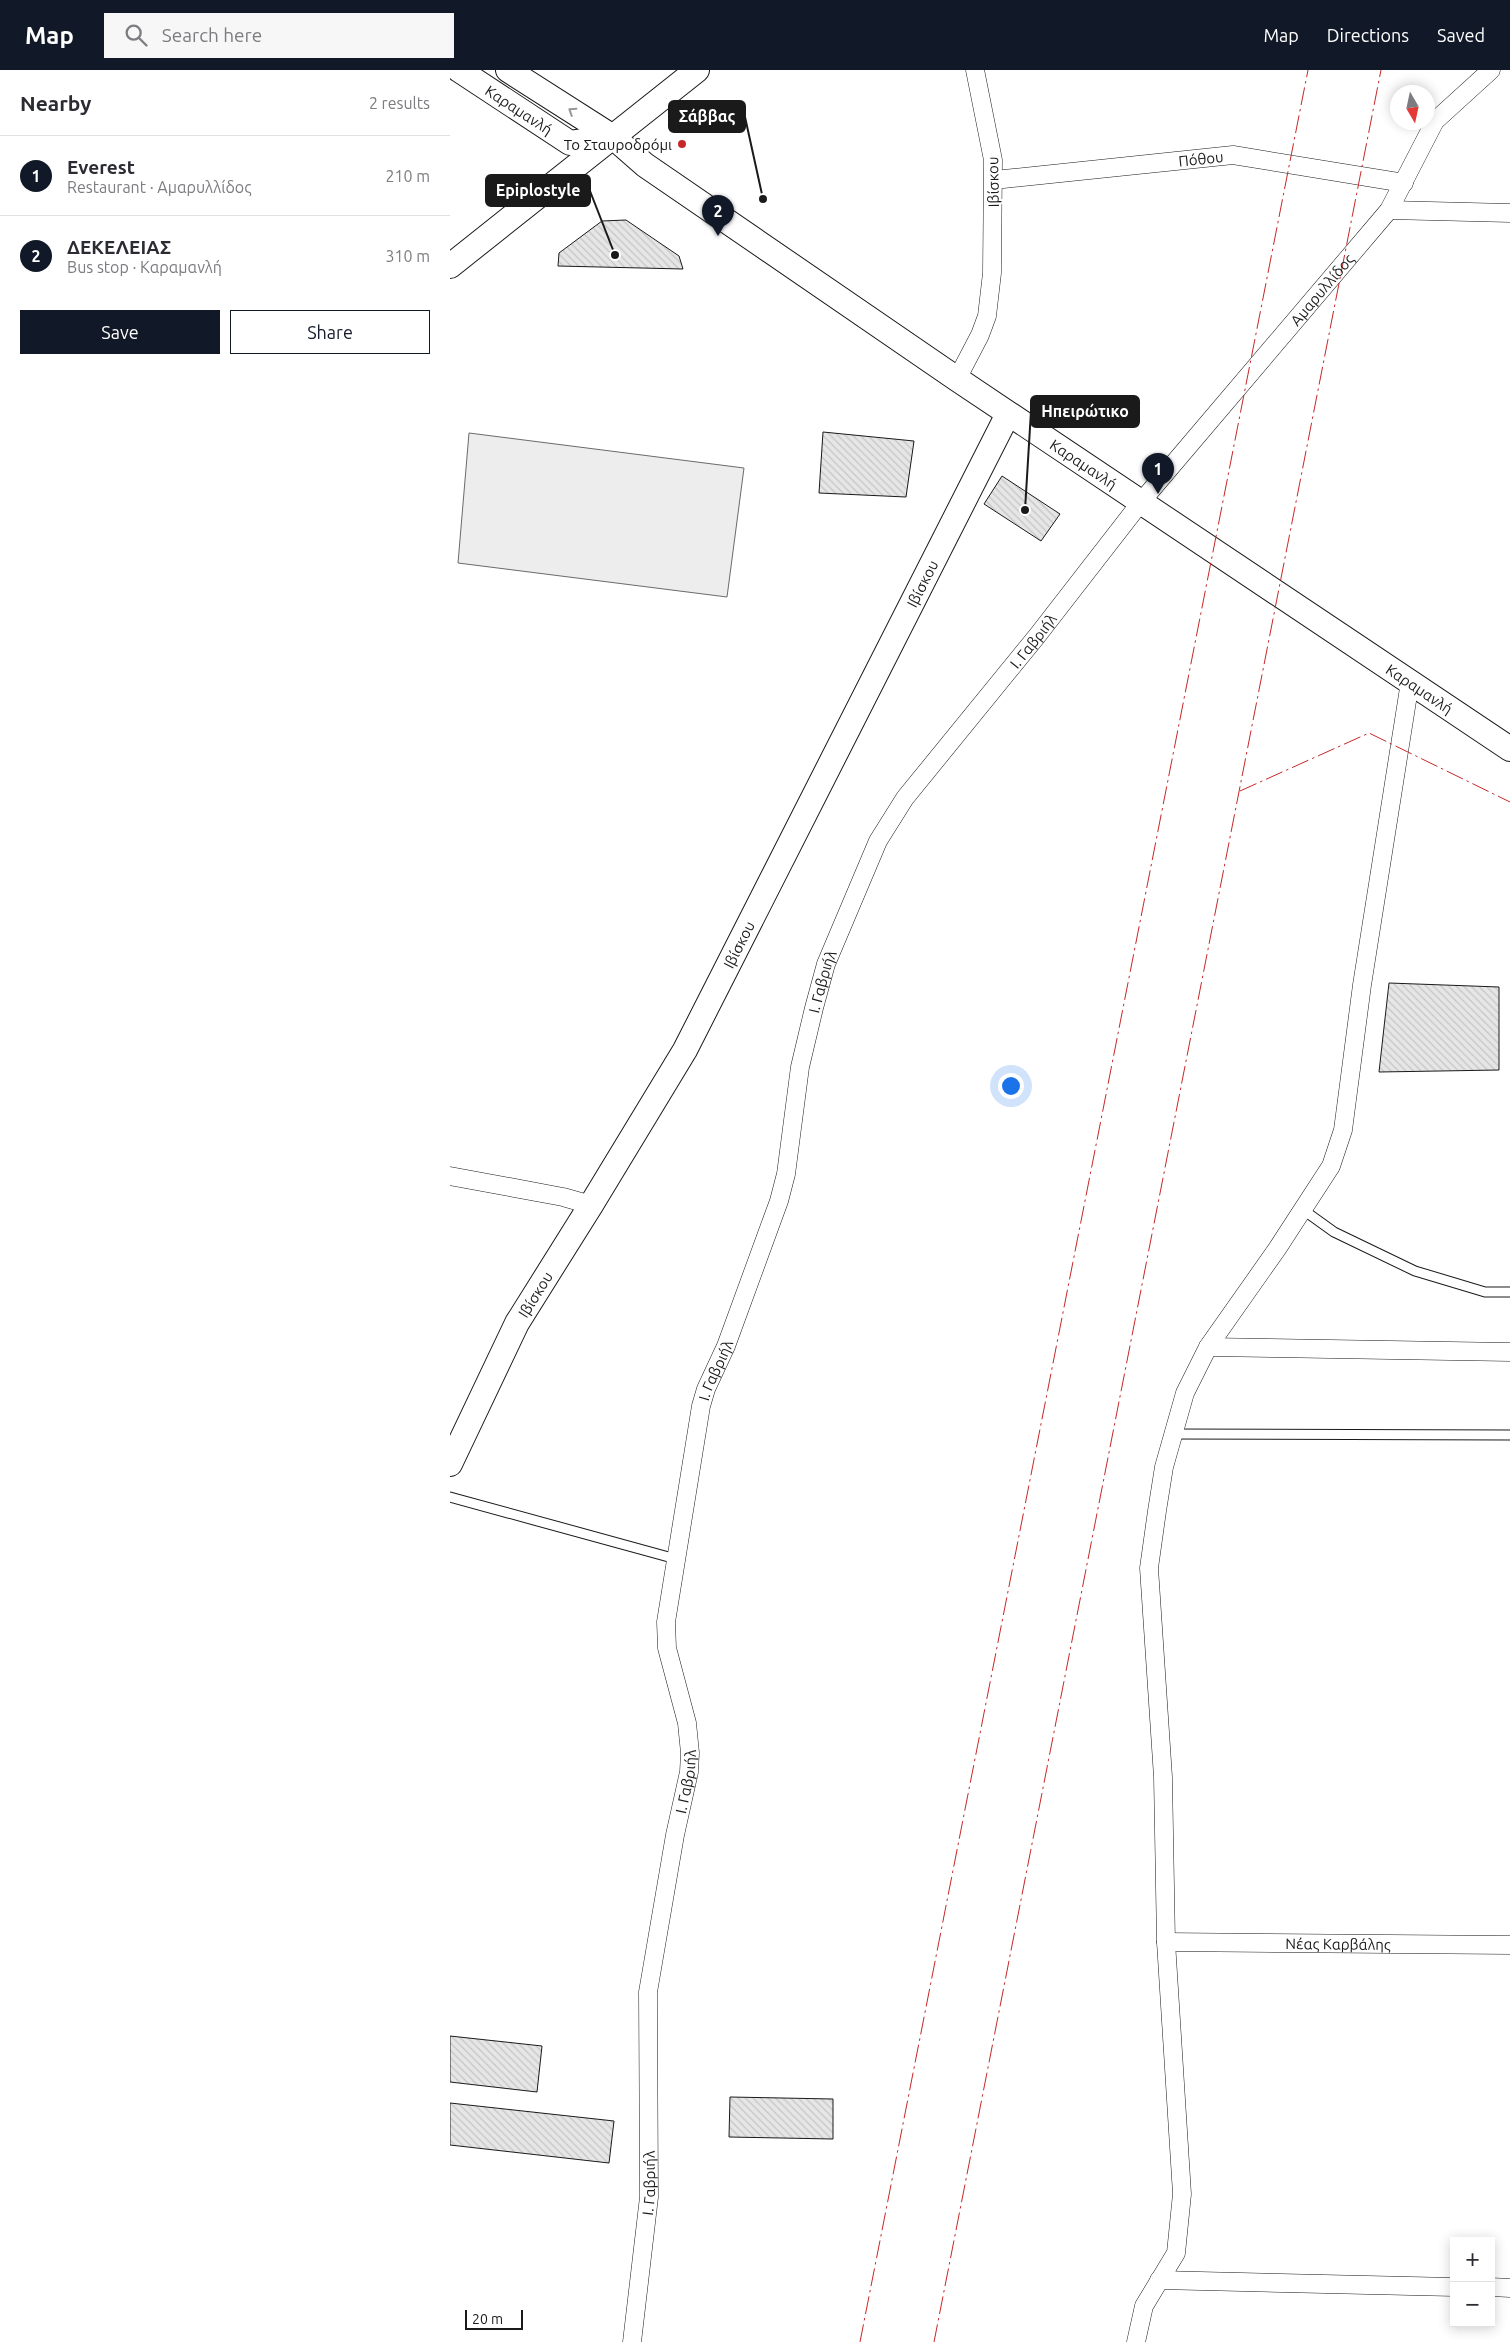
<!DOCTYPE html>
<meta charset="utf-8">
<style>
body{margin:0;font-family:Ubuntu,sans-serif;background:#f7f7f7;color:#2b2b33}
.controls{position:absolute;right:15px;bottom:15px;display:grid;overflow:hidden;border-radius:0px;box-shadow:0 2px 12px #0003}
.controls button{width:45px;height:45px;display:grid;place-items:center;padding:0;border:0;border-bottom:1px solid #e1e1e2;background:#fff;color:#2b2b33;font:25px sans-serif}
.compass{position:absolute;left:940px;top:15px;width:45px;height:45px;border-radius:50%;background:#fff;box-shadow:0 2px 12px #0003;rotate:171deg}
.scale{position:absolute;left:15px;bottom:12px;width:58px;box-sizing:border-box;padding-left:5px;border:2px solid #1a1a1a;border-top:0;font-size:14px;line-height:18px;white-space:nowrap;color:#1a1a1a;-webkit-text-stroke:4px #fff;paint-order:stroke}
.you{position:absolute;left:560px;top:1015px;width:18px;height:18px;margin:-12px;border:4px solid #fff;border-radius:50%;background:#1a73e8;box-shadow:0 0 0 8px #1a73e833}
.badge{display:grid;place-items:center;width:32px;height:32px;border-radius:50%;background:#111827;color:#fff;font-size:16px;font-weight:700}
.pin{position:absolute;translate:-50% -41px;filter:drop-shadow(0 1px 2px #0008)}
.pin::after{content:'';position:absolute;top:26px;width:18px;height:15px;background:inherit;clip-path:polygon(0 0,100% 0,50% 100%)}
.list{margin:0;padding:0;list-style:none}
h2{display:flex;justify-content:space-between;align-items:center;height:65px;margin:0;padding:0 20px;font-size:21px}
h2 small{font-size:16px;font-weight:400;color:#7c7c81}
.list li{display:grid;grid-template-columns:32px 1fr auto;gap:15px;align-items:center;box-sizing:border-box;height:80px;padding:0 20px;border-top:1px solid #e1e1e2}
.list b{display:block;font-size:19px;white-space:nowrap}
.list p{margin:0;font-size:16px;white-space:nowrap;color:#7c7c81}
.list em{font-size:16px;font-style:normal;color:#7c7c81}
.actions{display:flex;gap:10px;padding:15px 20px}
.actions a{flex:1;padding:11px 0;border:1px solid #111827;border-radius:0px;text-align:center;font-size:18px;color:#111827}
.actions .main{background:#111827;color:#fff}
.icon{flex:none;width:28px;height:28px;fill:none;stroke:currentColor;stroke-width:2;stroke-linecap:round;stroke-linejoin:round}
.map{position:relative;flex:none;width:1060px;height:2272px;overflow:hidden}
header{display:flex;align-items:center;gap:30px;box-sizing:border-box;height:70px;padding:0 25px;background:#111827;color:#fff}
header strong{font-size:24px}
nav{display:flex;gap:28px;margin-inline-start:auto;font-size:18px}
.search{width:350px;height:45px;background:#f7f7f7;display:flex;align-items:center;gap:12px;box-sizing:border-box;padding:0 18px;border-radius:0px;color:#7c7c81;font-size:19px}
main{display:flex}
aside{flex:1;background:#fff}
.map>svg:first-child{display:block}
.built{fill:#ededed;stroke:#6a6a6a}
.building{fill:url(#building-back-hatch);stroke:#1a1a1a}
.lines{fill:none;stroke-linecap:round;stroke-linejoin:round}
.lane-casing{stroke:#1a1a1a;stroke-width:11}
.street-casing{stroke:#1a1a1a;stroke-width:19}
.secondary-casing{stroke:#1a1a1a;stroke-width:26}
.lane{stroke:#fff;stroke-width:9}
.street{stroke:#fff;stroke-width:18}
.secondary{stroke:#fff;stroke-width:24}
.power{stroke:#c62828;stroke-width:1;stroke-dasharray:18 4 2.5 4;stroke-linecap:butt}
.oneway{stroke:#989898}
.poi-dot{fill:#c62828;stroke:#fff;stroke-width:2}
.labels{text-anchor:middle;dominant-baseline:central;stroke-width:4;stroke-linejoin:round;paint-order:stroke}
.street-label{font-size:15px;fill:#1a1a1a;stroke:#fff}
.poi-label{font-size:15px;fill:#1a1a1a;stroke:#fff;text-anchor:end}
.leader{fill:none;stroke:#1a1a1a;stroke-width:2}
.callout-dot{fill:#1a1a1a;stroke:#fff;stroke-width:2}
.callout{fill:#1a1a1a;stroke:#1a1a1a;stroke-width:2}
.callout-label{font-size:16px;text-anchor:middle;font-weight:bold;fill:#fff}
</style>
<header>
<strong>Map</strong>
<div class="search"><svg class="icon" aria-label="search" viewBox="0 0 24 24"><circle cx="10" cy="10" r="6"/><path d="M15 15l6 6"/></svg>Search here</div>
<nav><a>Map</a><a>Directions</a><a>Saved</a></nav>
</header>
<main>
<aside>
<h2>Nearby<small>2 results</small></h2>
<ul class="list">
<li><span class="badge">1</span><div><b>Everest</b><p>Restaurant · Αμαρυλλίδος</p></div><em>210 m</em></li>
<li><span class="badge">2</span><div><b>ΔΕΚΕΛΕΙΑΣ</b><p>Bus stop · Καραμανλή</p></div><em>310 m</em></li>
</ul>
<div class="actions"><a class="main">Save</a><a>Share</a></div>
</aside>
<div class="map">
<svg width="1060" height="2272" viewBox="0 0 1060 2272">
<defs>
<pattern id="building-back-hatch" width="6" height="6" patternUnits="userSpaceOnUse" patternTransform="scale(1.25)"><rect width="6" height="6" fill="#e6e6e6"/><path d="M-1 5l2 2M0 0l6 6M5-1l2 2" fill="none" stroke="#c5c5c5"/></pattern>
</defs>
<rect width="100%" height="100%" fill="#fff"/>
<!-- built -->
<path class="built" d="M19,363L294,398L277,527L8,493Z"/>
<!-- building -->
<path class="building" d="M176,150L229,186L233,199L108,196L109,183L152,151Z
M373,362L464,371L456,427L369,423Z
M552,406L610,444L591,471L534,434Z
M939,913L1049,917V1000L929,1002Z
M0,1966L92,1976L87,2022L0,2012Z
M280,2027L383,2029V2069L279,2067Z
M0,2033L164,2051L159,2093L0,2075Z"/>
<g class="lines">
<!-- lane casing -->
<g class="lane-casing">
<path id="lane" d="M852,1139L884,1162L965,1201L1035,1222H1060
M723,1364L1060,1365
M0,1427L226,1489"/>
</g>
<!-- street casing -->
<g class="street-casing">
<g id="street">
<path id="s1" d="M544,110L783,85L954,113"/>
<path d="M939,140L1060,143"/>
<path d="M507,309L530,265L537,246L542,203L543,90L525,0"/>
<path d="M0,1106L113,1127L141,1135"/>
<path d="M758,1277L1060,1282"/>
<path id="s2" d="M716,1872L1060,1875"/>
<path d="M709,2210L1004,2217"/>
<path d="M1041,2217L1060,2218"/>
<path id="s3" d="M182,2272L199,2127L198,1922L225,1765L239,1702L240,1683L237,1653L217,1578L216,1552L251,1336L256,1319L276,1276L329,1131L336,1104L350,997L364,938L376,894L428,771L455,728L587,566L691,432L939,140L985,51L1041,0"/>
<path d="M686,2272L694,2236L726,2183L732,2124L716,1872L713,1707L699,1498L707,1441L714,1397L735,1323L758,1277L827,1179L881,1096L893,1060L912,915L960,612"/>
</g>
</g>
<!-- secondary casing -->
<g class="secondary-casing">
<g id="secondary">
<path id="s4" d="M9,0L120,73L163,67"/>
<path id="s5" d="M58,0L163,67L195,95L507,309L1060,679"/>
<path d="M0,196L247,0"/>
<path id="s6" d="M0,1394L67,1253L141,1135L235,980L558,344"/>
</g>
</g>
<!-- lane -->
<use href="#lane" class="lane"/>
<!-- street -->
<use href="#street" class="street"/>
<!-- secondary -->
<use href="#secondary" class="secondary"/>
<!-- power -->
<path class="power" d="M790,721L919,663L1060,732
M410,2272L858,0
M484,2272L931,0"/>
</g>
<!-- one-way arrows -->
<defs><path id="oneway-chevron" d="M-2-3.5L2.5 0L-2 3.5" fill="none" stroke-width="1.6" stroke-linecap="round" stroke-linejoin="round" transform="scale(1.25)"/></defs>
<use class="oneway" href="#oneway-chevron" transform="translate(122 41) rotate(-147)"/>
<!-- markers -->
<circle class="poi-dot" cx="232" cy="74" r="5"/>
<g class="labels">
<!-- street labels -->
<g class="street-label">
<text stroke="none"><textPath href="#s4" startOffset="72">Καραμανλή</textPath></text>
<text stroke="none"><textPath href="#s1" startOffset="208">Πόθου</textPath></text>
<text transform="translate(543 112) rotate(-91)">Ιβίσκου</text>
<text stroke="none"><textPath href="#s3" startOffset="2250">Αμαρυλλίδος</textPath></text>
<text stroke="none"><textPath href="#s5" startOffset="698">Καραμανλή</textPath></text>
<text stroke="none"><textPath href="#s6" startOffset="1000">Ιβίσκου</textPath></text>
<text stroke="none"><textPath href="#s3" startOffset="1795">Ι. Γαβριήλ</textPath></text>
<text stroke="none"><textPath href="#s5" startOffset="1102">Καραμανλή</textPath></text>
<text stroke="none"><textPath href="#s6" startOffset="595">Ιβίσκου</textPath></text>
<text stroke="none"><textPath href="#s3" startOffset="1390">Ι. Γαβριήλ</textPath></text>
<text stroke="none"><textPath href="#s6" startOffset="190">Ιβίσκου</textPath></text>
<text stroke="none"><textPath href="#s3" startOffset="985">Ι. Γαβριήλ</textPath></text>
<text stroke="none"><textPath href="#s3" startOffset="565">Ι. Γαβριήλ</textPath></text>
<text stroke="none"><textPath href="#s2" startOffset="172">Νέας Καρβάλης</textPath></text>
<text stroke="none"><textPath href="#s3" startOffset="160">Ι. Γαβριήλ</textPath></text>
</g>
<!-- poi labels -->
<g class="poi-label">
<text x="222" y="74">Το Σταυροδρόμι</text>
</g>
</g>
<!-- callouts -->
<path class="leader" d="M313 129L295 47M165 185L140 121M575 440L581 341"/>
<g class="callout-dot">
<circle cx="313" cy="129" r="5"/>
<circle cx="165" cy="185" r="5"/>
<circle cx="575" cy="440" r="5"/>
</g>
<g class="callout">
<rect x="219" y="31" width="76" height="31" rx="5"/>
<rect x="36" y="105" width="104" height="31" rx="5"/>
<rect x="581" y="326" width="108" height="31" rx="5"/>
</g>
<g class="callout-label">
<text x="257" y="52">Σάββας</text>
<text x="88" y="126">Epiplostyle</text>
<text x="635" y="347">Ηπειρώτικο</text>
</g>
</svg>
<div class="controls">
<button>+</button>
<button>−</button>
</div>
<svg class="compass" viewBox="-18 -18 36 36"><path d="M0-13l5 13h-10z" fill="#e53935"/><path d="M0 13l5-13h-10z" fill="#7c7c81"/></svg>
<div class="scale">20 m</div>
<div class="you"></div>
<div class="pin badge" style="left:708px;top:424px">1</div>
<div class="pin badge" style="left:268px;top:166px">2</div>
</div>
</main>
